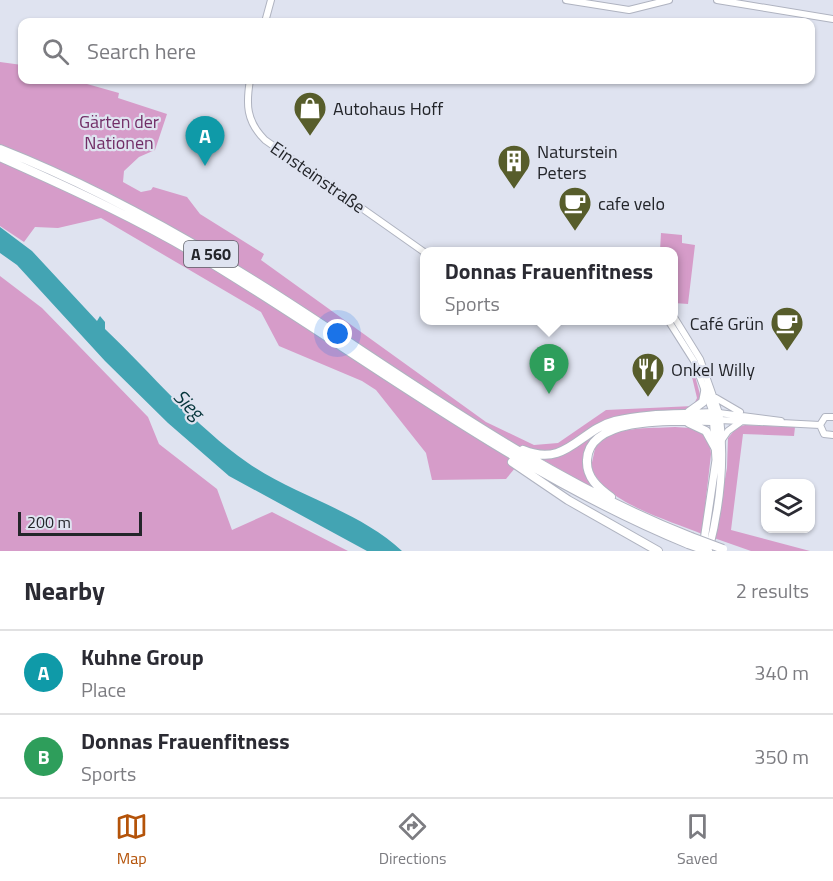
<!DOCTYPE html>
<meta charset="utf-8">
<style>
body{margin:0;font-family:"Titillium Web",sans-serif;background:#f2f2f3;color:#2b2b33}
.controls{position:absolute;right:18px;bottom:18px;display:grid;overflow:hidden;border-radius:12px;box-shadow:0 2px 4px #0004}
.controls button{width:54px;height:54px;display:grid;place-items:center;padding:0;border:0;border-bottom:2px solid #e1e1e2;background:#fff;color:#2b2b33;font:30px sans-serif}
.scale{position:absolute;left:18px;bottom:15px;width:124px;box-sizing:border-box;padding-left:6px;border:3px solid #23252a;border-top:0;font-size:16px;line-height:21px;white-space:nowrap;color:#23252a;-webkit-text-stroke:4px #dfe3f0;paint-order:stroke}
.you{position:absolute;left:338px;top:334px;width:21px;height:21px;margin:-15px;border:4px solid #fff;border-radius:50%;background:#1a73e8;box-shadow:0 0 0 9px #1a73e833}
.badge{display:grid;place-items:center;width:39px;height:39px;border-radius:50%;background:#b45309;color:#fff;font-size:20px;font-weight:700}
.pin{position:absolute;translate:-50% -50px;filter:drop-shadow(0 2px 3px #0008)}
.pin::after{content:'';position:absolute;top:32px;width:21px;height:18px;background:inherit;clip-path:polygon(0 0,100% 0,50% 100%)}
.popup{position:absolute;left:420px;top:247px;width:258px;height:78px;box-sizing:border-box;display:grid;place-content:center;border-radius:12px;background:#fff;filter:drop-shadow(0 2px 4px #0005);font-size:20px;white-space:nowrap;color:#7c7c81}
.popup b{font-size:22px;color:#2b2b33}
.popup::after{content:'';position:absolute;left:50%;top:100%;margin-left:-12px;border:12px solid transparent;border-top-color:#fff}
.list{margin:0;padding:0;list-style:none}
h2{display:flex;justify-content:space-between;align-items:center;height:78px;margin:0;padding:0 24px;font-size:26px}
h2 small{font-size:20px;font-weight:400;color:#7c7c81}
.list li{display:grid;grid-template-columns:39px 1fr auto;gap:18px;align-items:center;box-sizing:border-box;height:84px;padding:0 24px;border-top:2px solid #e1e1e2}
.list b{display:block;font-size:22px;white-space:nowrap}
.list p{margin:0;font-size:20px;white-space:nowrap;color:#7c7c81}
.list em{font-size:20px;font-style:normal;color:#7c7c81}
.icon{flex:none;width:33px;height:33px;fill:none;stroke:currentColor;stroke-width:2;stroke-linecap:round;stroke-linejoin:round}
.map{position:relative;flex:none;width:833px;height:551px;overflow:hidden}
.search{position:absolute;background:#fff;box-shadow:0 2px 4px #0004;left:18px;right:18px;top:18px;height:66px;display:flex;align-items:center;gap:15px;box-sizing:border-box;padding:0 21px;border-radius:12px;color:#7c7c81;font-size:22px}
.sheet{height:246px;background:#fff}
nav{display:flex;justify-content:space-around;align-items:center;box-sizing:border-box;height:84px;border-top:2px solid #e1e1e2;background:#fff;font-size:16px;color:#7c7c81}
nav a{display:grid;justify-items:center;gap:3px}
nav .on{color:#b45309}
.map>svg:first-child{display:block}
.green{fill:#d69cc9}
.water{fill:#43a4b3}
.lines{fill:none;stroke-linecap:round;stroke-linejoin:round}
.secondary-casing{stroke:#afb3c0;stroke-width:8}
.primary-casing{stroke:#afb3c0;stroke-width:9}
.highway-casing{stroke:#afb3c0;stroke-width:10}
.secondary{stroke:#fff;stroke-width:6}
.primary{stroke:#fff;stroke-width:7}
.highway{stroke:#fff;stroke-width:8}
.highway-bridge-casing{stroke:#afb3c0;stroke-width:10;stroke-linecap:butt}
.highway-bridge{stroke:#fff;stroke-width:8}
.labels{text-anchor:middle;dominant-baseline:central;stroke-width:4.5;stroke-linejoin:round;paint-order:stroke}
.shield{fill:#dfe3f0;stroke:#5b5e65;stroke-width:1.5}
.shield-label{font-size:16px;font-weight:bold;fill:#23252a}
.poi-label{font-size:18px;fill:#23252a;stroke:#dfe3f0;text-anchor:start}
.park-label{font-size:18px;fill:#712d66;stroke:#dfe3f0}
.street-label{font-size:18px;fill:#23252a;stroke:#dfe3f0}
.water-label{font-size:20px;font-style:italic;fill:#04343a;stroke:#dfe3f0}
</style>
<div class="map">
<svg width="833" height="551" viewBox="0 0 833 551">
<rect width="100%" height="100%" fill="#dfe3f0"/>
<!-- green -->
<path class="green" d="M0,62L22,65V80H80V82L119,93L118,98L167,114L155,150L139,157L124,171L123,182L141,192L151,190L153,187L187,197L200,214L264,254L261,260L486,422L534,445L558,443L606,410L693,406L697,398L692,377L695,376L701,398L686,411L626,416L559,450H530L506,479L432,480L426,453L376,390L362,381L279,346L261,312L101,218L58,228L35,227L24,242L0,226Z
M661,233L682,235V243L695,245L688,304L674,303V252L660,251Z
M0,276L42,308L148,417L159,444L217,489L232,530L272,512L348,551H0Z
M745,425L795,427L794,436L743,434L731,530L810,551H751L714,538L727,468L728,438L737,427Z
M675,427L690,428L703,432L710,445L711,454L702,534C669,520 604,503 591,467L596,444C620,425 646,429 675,427Z
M602,428L605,429L596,435L586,451L598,491L538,457H545Z"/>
<!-- water -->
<path class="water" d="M0,227L32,251L97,321L100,316L105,322V329C152,374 194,425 248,463C297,497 358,510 402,551H367L229,476L168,423L105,361L17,265L0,253Z"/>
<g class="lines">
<!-- secondary casing -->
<g class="secondary-casing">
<path id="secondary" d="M566,0L629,10L669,0
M717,0L833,19
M265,22L271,0
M250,80C246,104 246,121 265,140L424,252
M674,317L700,359L719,413L781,421
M668,320L694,361L713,413
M716,398L740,412
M833,417H825L820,425L824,434L833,435
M720,420L820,425
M721,441L728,431L742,421"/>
</g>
<!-- primary casing -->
<g class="primary-casing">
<path id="primary" d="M703,547L716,460L713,413H719C725,457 720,506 709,549"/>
</g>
<!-- highway casing -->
<g class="highway-casing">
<path id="highway" d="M0,149C94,186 184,236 269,290C407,378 538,477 691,537
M0,157C72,189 144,222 211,263C372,361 513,472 688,544
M689,412L703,402L706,387
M689,423L706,431L716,449
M523,450C567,468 579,430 615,421C646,413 681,415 713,413
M512,462L568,500L658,551
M611,497C598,488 586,477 587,460C589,414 682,421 714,421"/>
</g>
<!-- secondary -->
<use href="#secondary" class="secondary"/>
<!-- primary -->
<use href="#primary" class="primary"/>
<!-- highway -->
<use href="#highway" class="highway"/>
<!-- highway-bridge casing -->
<g class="highway-bridge-casing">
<path id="highway-bridge" d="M691,537L723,549
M688,544L708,551"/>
</g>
<!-- highway-bridge -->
<use href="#highway-bridge" class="highway-bridge"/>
</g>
<!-- icons -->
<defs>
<g id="shop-pin" transform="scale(1.725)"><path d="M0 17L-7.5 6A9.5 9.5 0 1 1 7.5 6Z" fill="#575d2b" stroke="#dfe3f0"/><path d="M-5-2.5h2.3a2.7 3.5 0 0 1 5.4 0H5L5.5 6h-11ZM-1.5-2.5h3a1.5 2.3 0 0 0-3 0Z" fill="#fff"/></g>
<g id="building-pin" transform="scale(1.725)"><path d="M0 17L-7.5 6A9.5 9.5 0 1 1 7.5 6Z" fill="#575d2b" stroke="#dfe3f0"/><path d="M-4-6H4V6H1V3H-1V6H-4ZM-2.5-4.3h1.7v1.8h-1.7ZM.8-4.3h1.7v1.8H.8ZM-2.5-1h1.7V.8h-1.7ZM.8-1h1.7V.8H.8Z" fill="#fff"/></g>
<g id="cafe-pin" transform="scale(1.725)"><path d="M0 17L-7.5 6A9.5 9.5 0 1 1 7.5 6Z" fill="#575d2b" stroke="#dfe3f0"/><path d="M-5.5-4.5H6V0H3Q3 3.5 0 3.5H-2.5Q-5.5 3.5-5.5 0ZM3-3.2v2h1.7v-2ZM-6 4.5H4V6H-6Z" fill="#fff"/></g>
<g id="restaurant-pin" transform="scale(1.725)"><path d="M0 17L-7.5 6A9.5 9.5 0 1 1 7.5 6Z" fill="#575d2b" stroke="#dfe3f0"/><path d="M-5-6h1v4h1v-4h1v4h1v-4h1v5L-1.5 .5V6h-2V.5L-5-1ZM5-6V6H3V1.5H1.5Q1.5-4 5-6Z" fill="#fff"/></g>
</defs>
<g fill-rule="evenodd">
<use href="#shop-pin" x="310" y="108"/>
<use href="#building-pin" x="514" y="161"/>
<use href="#cafe-pin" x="575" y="203"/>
<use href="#cafe-pin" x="787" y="323"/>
<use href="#restaurant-pin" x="648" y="369"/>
</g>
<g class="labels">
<!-- shield labels -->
<rect class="shield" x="184" y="241" width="54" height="26" rx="4.5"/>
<g class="shield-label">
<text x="211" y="254">A 560</text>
</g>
<!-- poi labels -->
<g class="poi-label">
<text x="333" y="108">Autohaus Hoff</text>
<text x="537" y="151">Naturstein<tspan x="537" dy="21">Peters</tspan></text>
<text x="598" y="203">cafe velo</text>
<text x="764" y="323" text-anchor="end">Café Grün</text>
<text x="671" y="369">Onkel Willy</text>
</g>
<!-- park labels -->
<g class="park-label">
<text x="119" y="121">Gärten der<tspan x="119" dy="21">Nationen</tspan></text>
</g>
<!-- street labels -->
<g class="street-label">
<text transform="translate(318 177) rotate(35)">Einsteinstraße</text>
</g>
<!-- water labels -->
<g class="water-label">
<text transform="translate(189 404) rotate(45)">Sieg</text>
</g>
</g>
</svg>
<div class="controls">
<button><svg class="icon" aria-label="layers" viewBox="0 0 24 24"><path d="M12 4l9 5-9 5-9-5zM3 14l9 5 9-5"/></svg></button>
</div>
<div class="scale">200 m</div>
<div class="you"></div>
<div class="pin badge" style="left:205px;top:166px;background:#0f9aa8">A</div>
<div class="pin badge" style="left:549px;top:394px;background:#2e9e5b">B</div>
<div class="popup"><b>Donnas Frauenfitness</b>Sports</div>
<div class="search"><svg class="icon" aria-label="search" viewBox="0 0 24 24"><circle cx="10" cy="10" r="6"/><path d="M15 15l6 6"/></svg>Search here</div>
</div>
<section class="sheet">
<h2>Nearby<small>2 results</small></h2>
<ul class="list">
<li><span class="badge" style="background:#0f9aa8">A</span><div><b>Kuhne Group</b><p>Place</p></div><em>340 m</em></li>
<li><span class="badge" style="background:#2e9e5b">B</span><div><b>Donnas Frauenfitness</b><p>Sports</p></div><em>350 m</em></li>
</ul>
</section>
<nav>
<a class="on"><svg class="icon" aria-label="map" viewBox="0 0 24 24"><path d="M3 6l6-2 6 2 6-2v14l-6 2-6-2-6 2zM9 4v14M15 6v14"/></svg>Map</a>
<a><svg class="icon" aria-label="directions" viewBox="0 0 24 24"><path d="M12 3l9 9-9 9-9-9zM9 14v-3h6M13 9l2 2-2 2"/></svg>Directions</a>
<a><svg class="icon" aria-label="saved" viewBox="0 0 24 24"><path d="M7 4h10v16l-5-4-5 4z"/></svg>Saved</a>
</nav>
